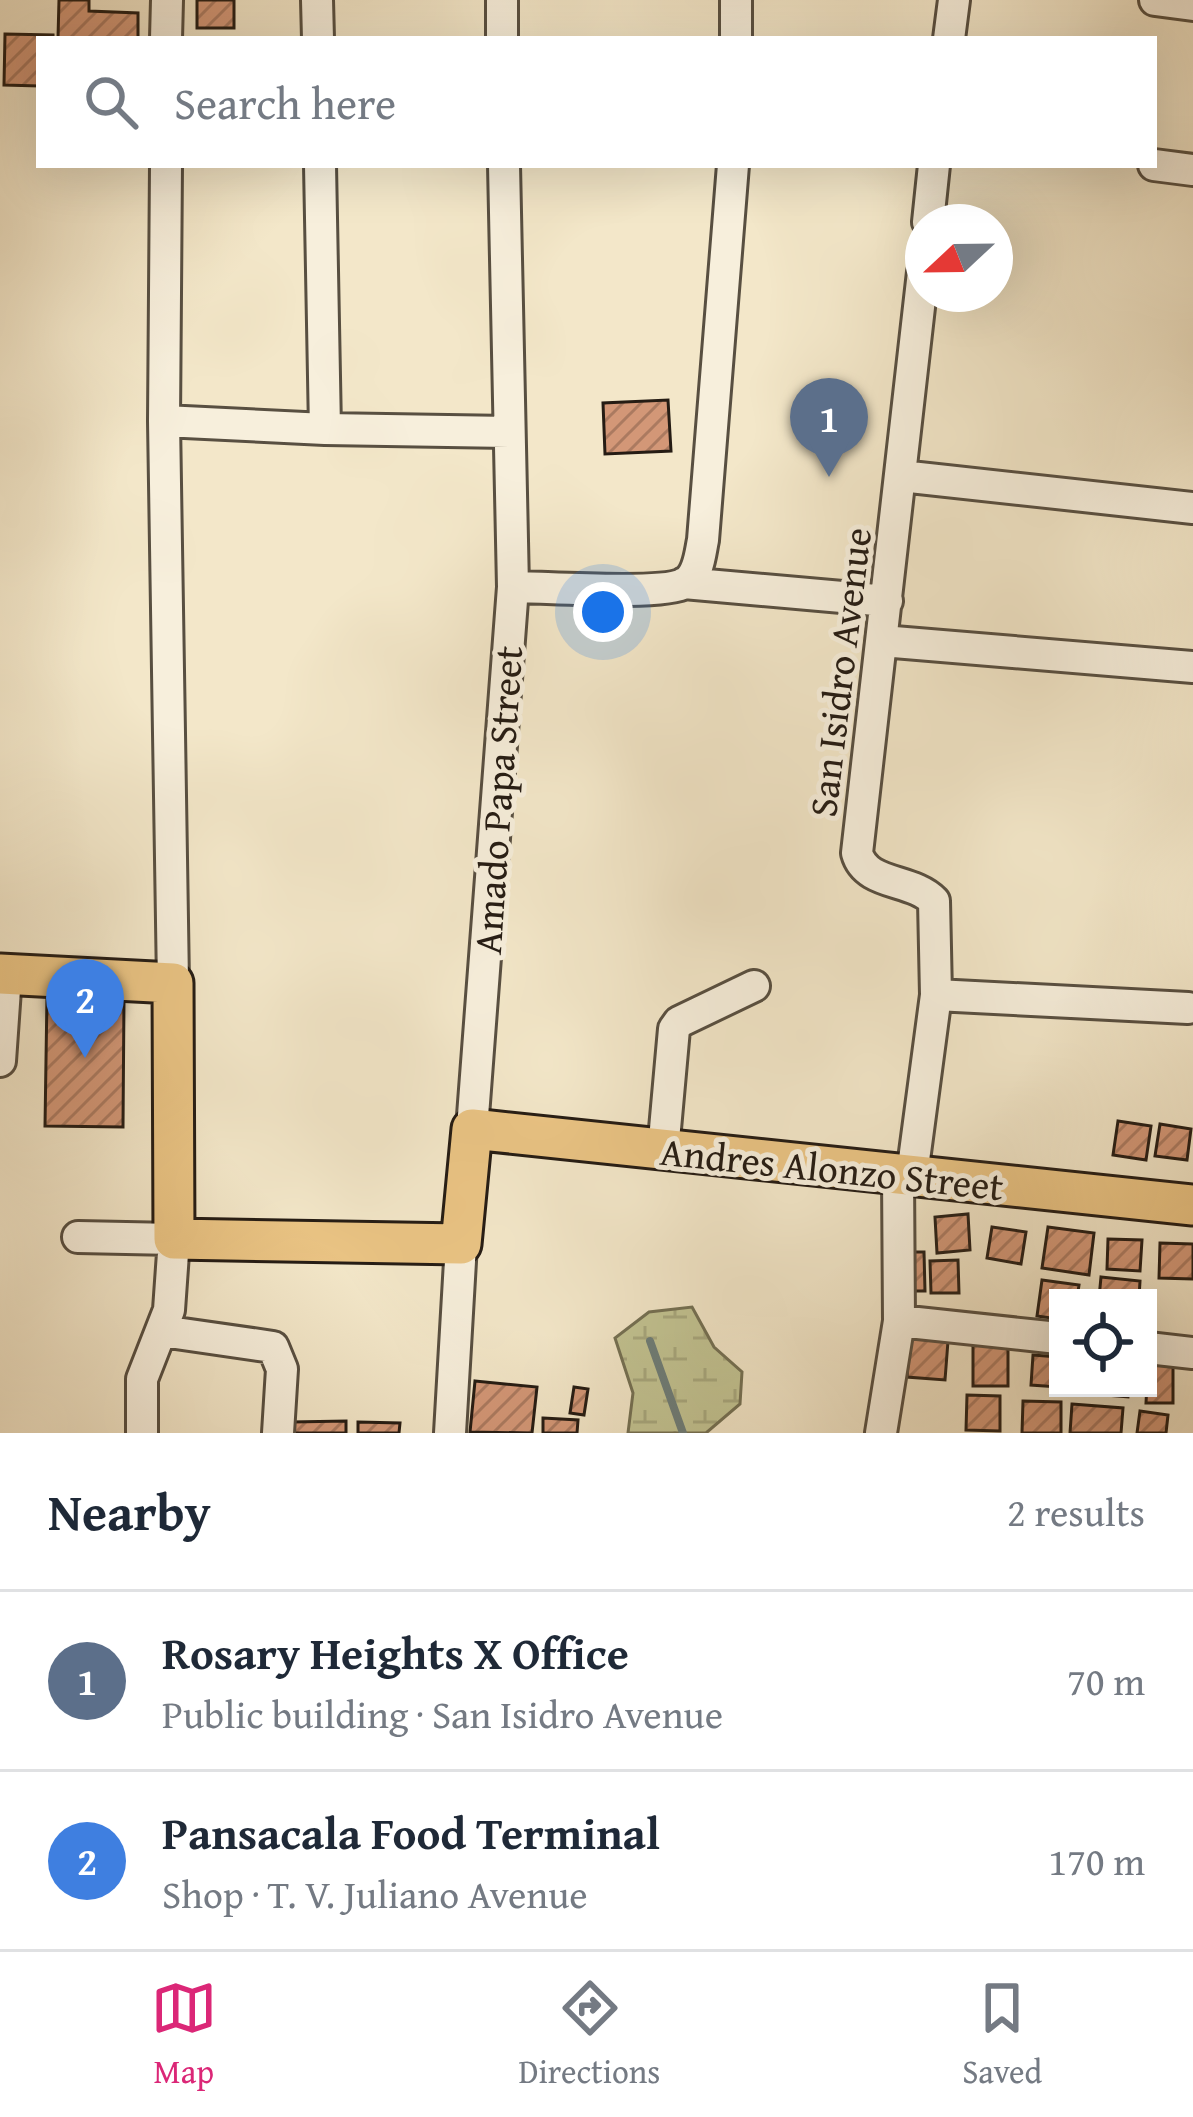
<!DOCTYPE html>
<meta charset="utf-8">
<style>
body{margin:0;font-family:"Gentium Book Plus",serif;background:#f6f6f7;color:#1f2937}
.controls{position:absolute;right:36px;bottom:36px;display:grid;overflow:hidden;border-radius:0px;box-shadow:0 12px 48px #0002}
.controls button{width:108px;height:108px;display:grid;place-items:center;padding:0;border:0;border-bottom:3px solid #e0e1e3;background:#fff;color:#1f2937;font:60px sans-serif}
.compass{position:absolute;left:905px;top:204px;width:108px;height:108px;border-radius:50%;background:#fff;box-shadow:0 12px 48px #0002;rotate:248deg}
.you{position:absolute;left:603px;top:612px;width:42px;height:42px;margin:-30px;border:9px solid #fff;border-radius:50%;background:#1a73e8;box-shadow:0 0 0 18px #1a73e833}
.badge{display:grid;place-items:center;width:78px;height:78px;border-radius:50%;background:#db2777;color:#fff;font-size:39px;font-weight:700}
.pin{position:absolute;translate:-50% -99px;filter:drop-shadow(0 3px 6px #0008)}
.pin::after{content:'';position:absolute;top:63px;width:42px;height:36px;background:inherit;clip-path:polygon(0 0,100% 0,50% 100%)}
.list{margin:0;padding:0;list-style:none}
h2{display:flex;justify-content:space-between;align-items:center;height:156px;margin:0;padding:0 48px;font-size:51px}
h2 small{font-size:39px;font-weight:400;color:#747a83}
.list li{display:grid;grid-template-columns:78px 1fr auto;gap:36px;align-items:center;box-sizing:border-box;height:180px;padding:0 48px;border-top:3px solid #e0e1e3}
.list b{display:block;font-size:45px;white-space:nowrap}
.list p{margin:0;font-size:39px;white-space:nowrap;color:#747a83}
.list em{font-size:39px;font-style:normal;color:#747a83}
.icon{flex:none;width:66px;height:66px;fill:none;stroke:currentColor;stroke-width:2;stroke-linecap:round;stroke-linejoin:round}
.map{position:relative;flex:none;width:1193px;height:1433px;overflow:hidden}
.search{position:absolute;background:#fff;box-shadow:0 12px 48px #0002;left:36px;right:36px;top:36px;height:132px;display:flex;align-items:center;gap:30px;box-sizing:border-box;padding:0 42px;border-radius:0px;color:#747a83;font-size:45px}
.sheet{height:516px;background:#fff}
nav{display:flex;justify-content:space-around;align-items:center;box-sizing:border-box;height:168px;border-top:3px solid #e0e1e3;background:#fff;font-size:33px;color:#747a83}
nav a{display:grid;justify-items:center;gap:6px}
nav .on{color:#db2777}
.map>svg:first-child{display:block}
.wetland{fill:url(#wetland-marsh);stroke:#747053;stroke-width:3}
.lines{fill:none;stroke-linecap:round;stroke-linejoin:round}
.stream{stroke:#6d7d79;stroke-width:8}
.building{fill:url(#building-hatch);stroke:#251c14;stroke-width:3}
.minor-casing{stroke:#584f41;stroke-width:36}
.major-casing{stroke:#251c14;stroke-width:45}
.minor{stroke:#f7efdc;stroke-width:30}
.major{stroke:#eac484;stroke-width:39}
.labels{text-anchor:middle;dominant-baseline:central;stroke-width:10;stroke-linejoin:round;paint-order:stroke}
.street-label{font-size:39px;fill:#251c14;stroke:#f7efdc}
</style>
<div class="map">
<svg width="1193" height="1433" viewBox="0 0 1193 1433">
<defs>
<pattern id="wetland-marsh" width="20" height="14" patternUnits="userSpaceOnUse" patternTransform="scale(3)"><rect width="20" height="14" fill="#c2c392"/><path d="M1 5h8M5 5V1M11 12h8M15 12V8" fill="none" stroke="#a7a77d"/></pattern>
<pattern id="building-hatch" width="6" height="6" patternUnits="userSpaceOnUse" patternTransform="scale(3)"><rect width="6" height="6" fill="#d39777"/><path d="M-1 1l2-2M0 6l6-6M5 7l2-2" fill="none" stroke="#ab7a60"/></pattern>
</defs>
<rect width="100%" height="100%" fill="#f3e7c9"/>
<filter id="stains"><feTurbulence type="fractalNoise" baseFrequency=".00167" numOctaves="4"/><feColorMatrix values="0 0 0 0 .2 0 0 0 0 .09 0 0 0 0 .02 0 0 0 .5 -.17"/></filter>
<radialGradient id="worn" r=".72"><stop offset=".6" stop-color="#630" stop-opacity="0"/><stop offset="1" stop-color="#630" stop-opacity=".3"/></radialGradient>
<!-- wetland -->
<path class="wetland" d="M692,1307L714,1347L742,1372L740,1404L706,1433H628L633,1393L615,1338L649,1312Z"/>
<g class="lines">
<!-- stream -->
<path class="stream" d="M650,1341L683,1433"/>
</g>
<!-- building -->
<path class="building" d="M59,0H89V11L138,13V39L58,38Z
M197,0H234V28H197Z
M5,34L53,35V39H39V86L4,85Z
M668,400L671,451L605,454L603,403Z
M47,995L124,997L123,1127L45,1126Z
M1118,1121L1151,1126L1146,1160L1113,1155Z
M1160,1124L1191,1129L1187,1160L1155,1156Z
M968,1214L970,1250L937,1253L935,1217Z
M992,1227L1026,1232L1021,1264L987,1258Z
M1048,1227L1094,1233L1089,1275L1042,1268Z
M1108,1239L1142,1240L1140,1271L1107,1269Z
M1160,1243L1193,1244V1279L1159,1278Z
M906,1252H924L925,1291H906Z
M958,1260L959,1293H931L930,1261Z
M1101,1277L1140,1281L1139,1298H1099Z
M1042,1280L1079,1285L1077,1298H1058V1319L1037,1316Z
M910,1338L948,1341L945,1380L907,1377Z
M973,1344H1008V1386H973Z
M1033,1355L1058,1357V1387L1031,1385Z
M1148,1364H1173V1403H1146Z
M475,1381L537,1387L532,1433L470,1432Z
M574,1387L588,1389L584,1415L570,1413Z
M1081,1388H1129L1128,1397L1080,1393Z
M967,1395L1000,1396V1431L966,1430Z
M1023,1401L1061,1402V1433H1022Z
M1072,1404L1123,1408L1121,1433H1070Z
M1140,1411L1168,1415L1166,1433H1137Z
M543,1418L578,1420L577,1433H543Z
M346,1421V1433H292V1422Z
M358,1422L400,1423L399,1433H358Z"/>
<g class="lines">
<!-- minor casing -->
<g class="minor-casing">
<path id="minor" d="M317,0L318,39
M502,0V39
M1155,0L1193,5
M166,39L167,0
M736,39V0
M949,39L954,0
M166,165L164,421L173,983
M320,165L325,429
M1154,165L1193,170
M928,222L934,165
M164,421L325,429L509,432
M901,476L1193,508
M684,583L887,601
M513,587C545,587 663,596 685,583C699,575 700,554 703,540L733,165
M882,641L1193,667
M936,995L1188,1008
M0,1061L6,975
M472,1129L513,587L504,165
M663,1151L674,1029L679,1022L754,986
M912,1175L936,995L934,901C912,878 866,886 857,853L923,272
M78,1237L174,1239L169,1310L142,1379V1433
M899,1321L1058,1338
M162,1331L273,1347L282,1369L278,1433
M1148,1348L1193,1353
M450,1433L461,1244
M881,1433L899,1321L898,1174"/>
</g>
<!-- major casing -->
<g class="major-casing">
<path id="major" d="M0,974L173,983L174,1239L461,1244L472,1129L1193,1205"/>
</g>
<!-- minor -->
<use href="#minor" class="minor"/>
<!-- major -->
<use href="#major" class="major"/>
</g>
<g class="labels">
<!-- street labels -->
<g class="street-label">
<text transform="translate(839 672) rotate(-83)">San Isidro Avenue</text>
<text transform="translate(497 800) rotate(-86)">Amado Papa Street</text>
<text transform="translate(832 1168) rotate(6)">Andres Alonzo Street</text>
</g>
</g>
<rect width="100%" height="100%" filter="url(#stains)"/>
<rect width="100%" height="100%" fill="url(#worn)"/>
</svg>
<div class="controls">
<button><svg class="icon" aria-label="locate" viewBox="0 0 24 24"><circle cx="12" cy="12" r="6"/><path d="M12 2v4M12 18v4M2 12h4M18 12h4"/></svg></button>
</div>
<svg class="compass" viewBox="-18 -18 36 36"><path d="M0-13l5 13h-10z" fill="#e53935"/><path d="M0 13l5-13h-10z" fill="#747a83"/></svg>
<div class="you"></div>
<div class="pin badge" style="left:829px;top:477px;background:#5c6f8a">1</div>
<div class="pin badge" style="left:85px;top:1058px;background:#3f7fe0">2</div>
<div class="search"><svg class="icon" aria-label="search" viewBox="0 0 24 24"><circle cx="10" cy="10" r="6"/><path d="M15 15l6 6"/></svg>Search here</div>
</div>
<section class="sheet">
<h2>Nearby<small>2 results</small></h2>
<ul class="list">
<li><span class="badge" style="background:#5c6f8a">1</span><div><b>Rosary Heights X Office</b><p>Public building · San Isidro Avenue</p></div><em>70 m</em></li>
<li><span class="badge" style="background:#3f7fe0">2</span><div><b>Pansacala Food Terminal</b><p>Shop · T. V. Juliano Avenue</p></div><em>170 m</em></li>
</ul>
</section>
<nav>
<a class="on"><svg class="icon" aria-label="map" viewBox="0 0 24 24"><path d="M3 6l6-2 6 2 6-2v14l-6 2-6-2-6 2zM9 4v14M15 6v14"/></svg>Map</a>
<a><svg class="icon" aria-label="directions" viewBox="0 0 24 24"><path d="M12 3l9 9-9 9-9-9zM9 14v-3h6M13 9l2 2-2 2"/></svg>Directions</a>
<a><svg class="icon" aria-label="saved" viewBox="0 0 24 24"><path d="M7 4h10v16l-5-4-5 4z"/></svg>Saved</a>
</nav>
